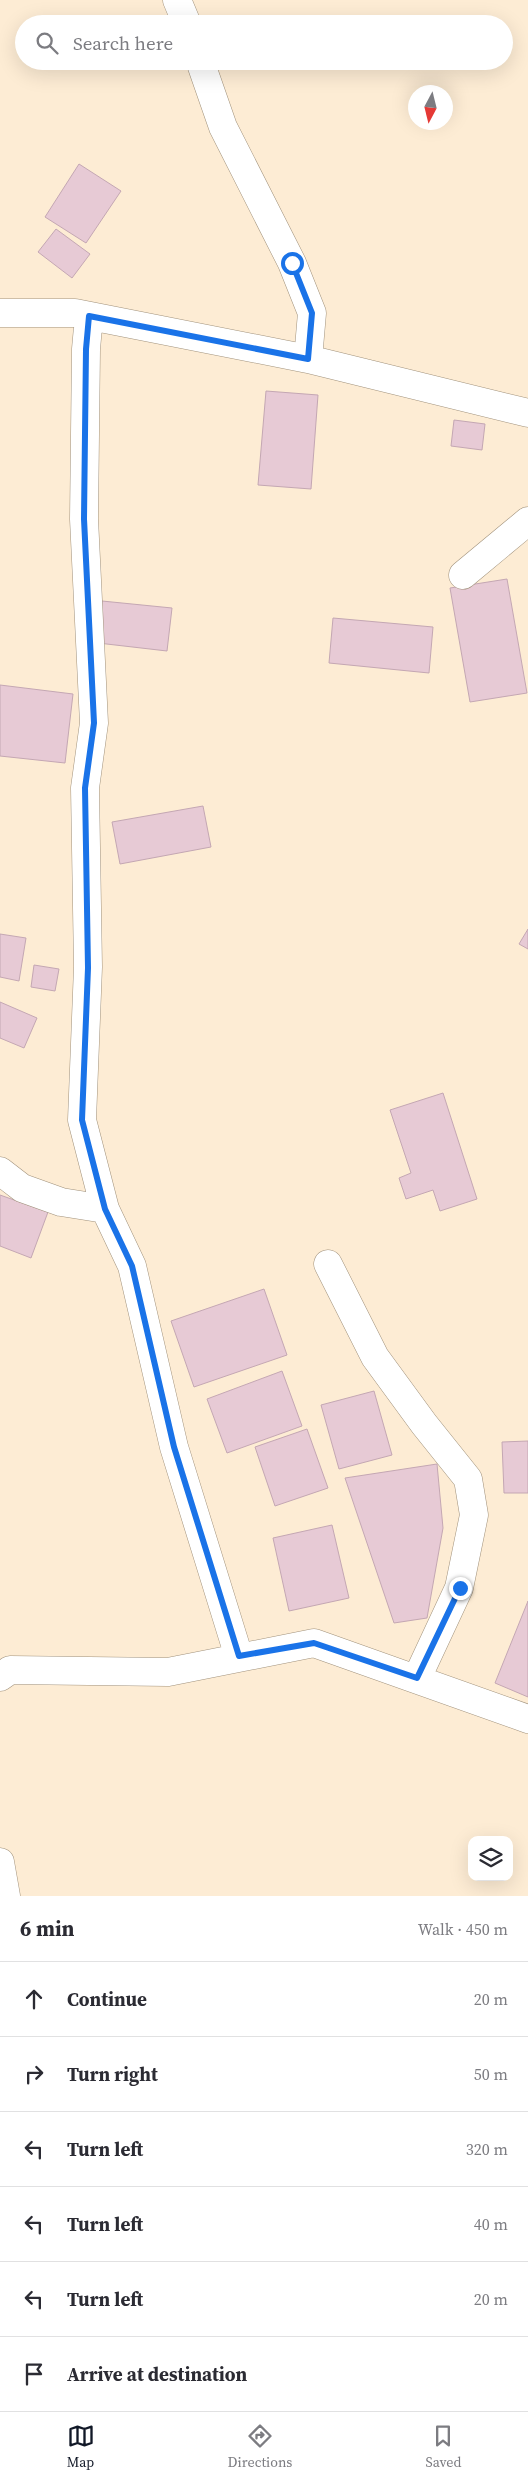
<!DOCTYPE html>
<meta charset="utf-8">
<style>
body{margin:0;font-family:"Source Serif 4",serif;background:#f7f7f7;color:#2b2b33}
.controls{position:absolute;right:15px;bottom:15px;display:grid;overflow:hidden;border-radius:10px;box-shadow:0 5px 20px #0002}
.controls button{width:45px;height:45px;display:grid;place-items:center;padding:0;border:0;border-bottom:1px solid #e1e1e2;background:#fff;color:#2b2b33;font:25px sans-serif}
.compass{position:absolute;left:408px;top:85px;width:45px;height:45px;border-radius:50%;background:#fff;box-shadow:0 5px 20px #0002;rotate:187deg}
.stop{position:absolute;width:15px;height:15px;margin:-11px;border:4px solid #1a73e8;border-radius:50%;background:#fff}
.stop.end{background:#1a73e8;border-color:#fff;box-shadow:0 1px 5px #0008}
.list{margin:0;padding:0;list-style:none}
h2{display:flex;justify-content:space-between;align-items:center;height:65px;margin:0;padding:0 20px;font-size:21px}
h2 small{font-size:16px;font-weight:400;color:#7c7c81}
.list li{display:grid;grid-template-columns:32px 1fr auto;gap:15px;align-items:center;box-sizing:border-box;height:75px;padding:0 20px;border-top:1px solid #e1e1e2}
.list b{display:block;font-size:19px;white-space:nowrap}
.list em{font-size:16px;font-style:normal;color:#7c7c81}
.icon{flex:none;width:28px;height:28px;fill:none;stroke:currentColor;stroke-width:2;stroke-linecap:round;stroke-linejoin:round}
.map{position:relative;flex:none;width:528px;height:1896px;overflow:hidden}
.search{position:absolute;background:#fff;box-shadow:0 5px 20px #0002;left:15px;right:15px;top:15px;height:55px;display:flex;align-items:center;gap:12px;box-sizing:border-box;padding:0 18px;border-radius:28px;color:#7c7c81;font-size:19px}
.sheet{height:515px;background:#fff}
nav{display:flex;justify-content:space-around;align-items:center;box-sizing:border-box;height:70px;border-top:1px solid #e1e1e2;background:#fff;font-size:14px;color:#7c7c81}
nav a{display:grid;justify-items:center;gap:2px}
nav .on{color:#111827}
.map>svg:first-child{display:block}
.building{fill:#e7cad5;stroke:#c4a7b3}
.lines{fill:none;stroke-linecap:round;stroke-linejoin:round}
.minor-casing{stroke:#a1927c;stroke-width:29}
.minor{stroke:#fff;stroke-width:28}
.route{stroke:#1a73e8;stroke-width:6}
</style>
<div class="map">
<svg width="528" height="1896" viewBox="0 0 528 1896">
<rect width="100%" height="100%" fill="#fdecd4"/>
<!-- building -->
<path class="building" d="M79,164L121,191L86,243L45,217Z
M56,229L90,254L72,278L38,252Z
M266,391L318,395L311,489L258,485Z
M454,420L485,424L482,450L451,446Z
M507,579L527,693L470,702L450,588Z
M102,601L172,608L167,651L98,643Z
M333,618L433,627L429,673L329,663Z
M0,685L73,694L65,763L0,756Z
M203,806L211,847L120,864L112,822Z
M528,929V949L519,944Z
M0,934L26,938L19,981L0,977Z
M34,965L59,969L55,991L31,987Z
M0,1002L37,1018L24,1048L0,1038Z
M443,1093L477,1199L440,1211L433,1190L406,1199L399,1178L411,1173L390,1110Z
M0,1195L48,1212L31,1258L0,1246Z
M264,1289L287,1355L194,1387L171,1321Z
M282,1371L302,1426L227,1453L207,1399Z
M374,1391L392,1455L339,1469L321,1405Z
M307,1429L328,1488L275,1506L255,1447Z
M528,1441V1493H504L502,1442Z
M437,1464L443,1528L427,1618L394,1623L345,1478Z
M332,1525L349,1598L289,1611L273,1538Z
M528,1601V1697L495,1683Z"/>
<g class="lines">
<!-- minor casing -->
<g class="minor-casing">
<path id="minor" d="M177,0L187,24
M200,61L223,127L292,263L312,313L308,359
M0,313H75L308,359L528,413
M89,316L86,349L84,519L94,723L85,788L88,967L82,1120L105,1209L132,1266L174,1447L239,1657
M463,575L528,521
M0,1171L22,1188L61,1202L105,1209
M328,1264L375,1357L424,1424L468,1479L474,1515L459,1588L417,1678
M0,1677L10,1670L168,1672L314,1643L528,1719
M0,1862L6,1896"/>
</g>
<!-- minor -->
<use href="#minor" class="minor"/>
</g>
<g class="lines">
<!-- route -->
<path class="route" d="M292,263L312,313L308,359L89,316L86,349L84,519L94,723L85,788L88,968L82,1120L105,1209L132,1266L174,1447L239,1656L314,1643L417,1678L460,1588"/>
</g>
</svg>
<div class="controls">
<button><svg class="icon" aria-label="layers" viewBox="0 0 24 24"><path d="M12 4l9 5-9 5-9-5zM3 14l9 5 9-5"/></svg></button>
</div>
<svg class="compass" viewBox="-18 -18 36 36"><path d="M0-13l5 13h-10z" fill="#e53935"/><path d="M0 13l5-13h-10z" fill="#7c7c81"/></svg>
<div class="stop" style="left:292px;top:263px"></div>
<div class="stop end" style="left:460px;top:1588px"></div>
<div class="search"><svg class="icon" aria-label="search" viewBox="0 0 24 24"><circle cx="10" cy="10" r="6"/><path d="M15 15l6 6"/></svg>Search here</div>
</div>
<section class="sheet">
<h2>6 min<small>Walk · 450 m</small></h2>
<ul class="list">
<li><svg class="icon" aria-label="ahead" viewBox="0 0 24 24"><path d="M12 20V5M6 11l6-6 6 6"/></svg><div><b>Continue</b></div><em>20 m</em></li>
<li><svg class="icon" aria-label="right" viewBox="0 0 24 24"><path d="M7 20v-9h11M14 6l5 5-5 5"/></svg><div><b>Turn right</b></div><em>50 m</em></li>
<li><svg class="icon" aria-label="left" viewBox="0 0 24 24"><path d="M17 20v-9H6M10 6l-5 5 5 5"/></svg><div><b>Turn left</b></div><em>320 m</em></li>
<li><svg class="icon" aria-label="left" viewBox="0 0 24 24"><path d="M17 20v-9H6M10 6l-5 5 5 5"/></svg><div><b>Turn left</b></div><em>40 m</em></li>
<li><svg class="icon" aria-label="left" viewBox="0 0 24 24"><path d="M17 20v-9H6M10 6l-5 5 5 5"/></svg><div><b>Turn left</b></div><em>20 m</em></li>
<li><svg class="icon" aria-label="arrive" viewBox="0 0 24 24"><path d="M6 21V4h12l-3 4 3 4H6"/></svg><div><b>Arrive at destination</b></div></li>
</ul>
</section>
<nav>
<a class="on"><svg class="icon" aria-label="map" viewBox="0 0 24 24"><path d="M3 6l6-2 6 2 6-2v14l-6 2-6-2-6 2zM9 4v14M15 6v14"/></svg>Map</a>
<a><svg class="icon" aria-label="directions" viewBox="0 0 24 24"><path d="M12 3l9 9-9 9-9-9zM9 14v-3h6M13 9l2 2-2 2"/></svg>Directions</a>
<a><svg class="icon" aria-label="saved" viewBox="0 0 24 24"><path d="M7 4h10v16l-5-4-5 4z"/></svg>Saved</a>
</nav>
